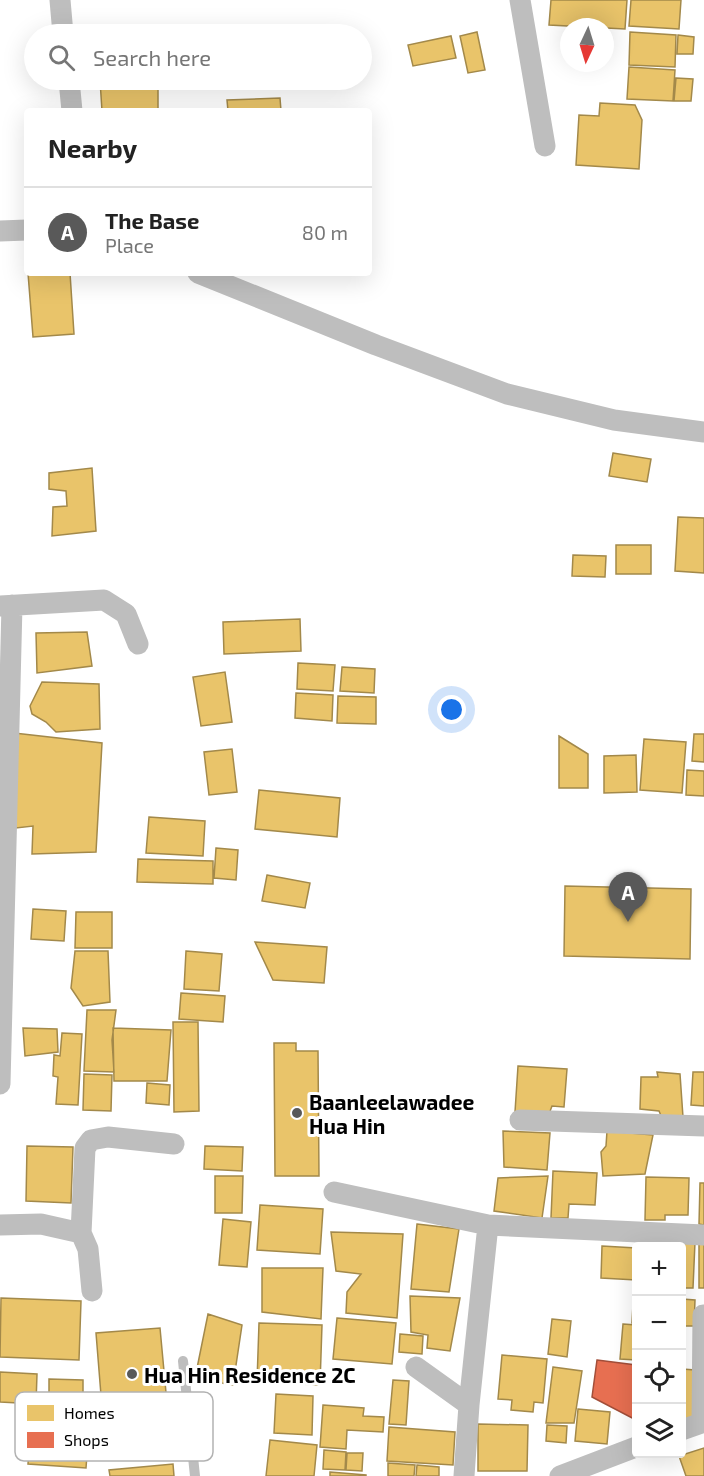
<!DOCTYPE html>
<meta charset="utf-8">
<style>
body{margin:0;font-family:"Exo 2",sans-serif;background:#f2f2f2;color:#222}
.controls{position:absolute;right:18px;bottom:18px;display:grid;overflow:hidden;border-radius:6px;box-shadow:0 6px 24px #0002}
.controls button{width:54px;height:54px;display:grid;place-items:center;padding:0;border:0;border-bottom:2px solid #e0e0e0;background:#fff;color:#222;font:30px sans-serif}
.compass{position:absolute;left:560px;top:18px;width:54px;height:54px;border-radius:50%;background:#fff;box-shadow:0 6px 24px #0002;rotate:184deg}
.you{position:absolute;left:452px;top:710px;width:21px;height:21px;margin:-15px;border:4px solid #fff;border-radius:50%;background:#1a73e8;box-shadow:0 0 0 9px #1a73e833}
.badge{display:grid;place-items:center;width:39px;height:39px;border-radius:50%;background:#595959;color:#fff;font-size:20px;font-weight:700}
.pin{position:absolute;translate:-50% -50px;filter:drop-shadow(0 2px 3px #0008)}
.pin::after{content:'';position:absolute;top:32px;width:21px;height:18px;background:inherit;clip-path:polygon(0 0,100% 0,50% 100%)}
.list{margin:0;padding:0;list-style:none}
h2{display:flex;justify-content:space-between;align-items:center;height:78px;margin:0;padding:0 24px;font-size:26px}
h2 small{font-size:20px;font-weight:400;color:#767676}
.list li{display:grid;grid-template-columns:39px 1fr auto;gap:18px;align-items:center;box-sizing:border-box;height:90px;padding:0 24px;border-top:2px solid #e0e0e0}
.list b{display:block;font-size:22px;white-space:nowrap}
.list p{margin:0;font-size:20px;white-space:nowrap;color:#767676}
.list em{font-size:20px;font-style:normal;color:#767676}
.icon{flex:none;width:33px;height:33px;fill:none;stroke:currentColor;stroke-width:2;stroke-linecap:round;stroke-linejoin:round}
.map{position:relative;flex:none;width:704px;height:1476px;overflow:hidden}
.search{position:absolute;background:#fff;box-shadow:0 6px 24px #0002;left:24px;top:24px;width:348px;height:66px;display:flex;align-items:center;gap:15px;box-sizing:border-box;padding:0 21px;border-radius:33px;color:#767676;font-size:22px}
.panel{position:absolute;background:#fff;box-shadow:0 6px 24px #0002;left:24px;top:108px;width:348px;height:168px;border-radius:6px}
.map>svg:first-child{display:block}
.homes{fill:#e9c46a;stroke:#a3894a;stroke-width:1.5}
.shops{fill:#e76f51;stroke:#a24e39;stroke-width:1.5}
.lines{fill:none;stroke-linecap:round;stroke-linejoin:round}
.lane{stroke:#bebebe;stroke-width:10}
.street{stroke:#bebebe;stroke-width:21}
.poi-dot{fill:#595959;stroke:#fff;stroke-width:2}
.labels{text-anchor:middle;dominant-baseline:central;stroke-width:6;stroke-linejoin:round;paint-order:stroke}
.poi-label{font-size:21px;font-weight:bold;fill:#000;stroke:#fff;text-anchor:start}
.key{fill:#fff;stroke:#b2b2b2;stroke-width:1.5}
.key-label{font-size:16px;fill:#000}
</style>
<div class="map">
<svg width="704" height="1476" viewBox="0 0 704 1476">
<rect width="100%" height="100%" fill="#fff"/>
<!-- homes -->
<path class="homes" d="M551,0H627L625,29L549,25Z
M631,0H681L679,29L629,26Z
M477,32L485,70L468,73L460,36Z
M630,32L676,35L675,67L629,65Z
M678,35L694,37L693,54H677Z
M451,36L456,58L413,66L408,45Z
M629,67L675,70L673,101L627,99Z
M676,78L693,79L691,101H674Z
M100,80H158V111H102Z
M280,98L281,111H228L227,100Z
M600,103L635,105L642,120L639,169L576,165L579,115L599,116Z
M28,273H70L74,334L33,337Z
M613,453L651,459L647,482L609,476Z
M92,468L96,531L52,536L53,507L67,506L66,491L49,489V473Z
M678,517L704,518V573L675,571Z
M616,545H651V574H616Z
M573,555L606,556L605,577L572,576Z
M300,619L301,651L224,654L223,622Z
M87,632L92,666L37,673L36,633Z
M298,663L335,665L333,691L297,689Z
M342,667L375,669L374,693L340,691Z
M225,672L232,722L201,726L193,677Z
M42,682L99,684L100,729L56,732L46,722L32,714L30,706Z
M296,693L333,695L332,721L295,718Z
M338,696L376,697V724L337,723Z
M14,733L102,743L96,852L32,854L33,826L16,828Z
M694,734H704V762L692,761Z
M559,736L588,754V788H559Z
M644,739L686,742L682,793L640,790Z
M232,749L237,792L209,795L204,752Z
M636,755L637,792L604,793V756Z
M687,770L704,771V796L686,795Z
M259,790L340,798L337,837L255,829Z
M149,817L205,821L203,856L146,853Z
M216,848L238,850L236,880L214,878Z
M138,859L213,861V884L137,882Z
M267,875L310,883L305,908L262,901Z
M565,886L691,889L690,959L564,956Z
M33,909L66,911L64,941L31,939Z
M76,912H112V948H75Z
M255,942L327,947L324,983L273,980Z
M75,951H108L110,1002L83,1006L71,988Z
M186,951L222,954L219,991L184,989Z
M181,993L225,996L223,1022L179,1019Z
M87,1010H116L112,1040L114,1072L84,1071Z
M173,1022H198L199,1111L174,1112Z
M23,1028L57,1029L58,1052L25,1056Z
M113,1028L171,1030L167,1081H114Z
M62,1033L82,1034L78,1105L56,1104L58,1077L53,1076L54,1055L60,1056Z
M274,1043H296V1051H318L319,1176H275Z
M518,1066L567,1069L564,1107L552,1106L549,1114L515,1112Z
M657,1072L680,1074L683,1117L662,1118L659,1111L640,1109L641,1077H658Z
M693,1072H704V1106L691,1105Z
M84,1074L112,1075L111,1111L83,1110Z
M147,1083L170,1085L169,1105L146,1103Z
M503,1131L550,1133L547,1170L504,1167Z
M607,1131L653,1135L645,1174L603,1176L601,1152L606,1146Z
M27,1146L73,1147L71,1203L26,1201Z
M205,1146L243,1147L242,1171L204,1169Z
M553,1171L597,1173L595,1205L569,1204L568,1218H551Z
M215,1176H243L242,1213H215Z
M548,1176L542,1218L494,1211L498,1178Z
M646,1177L689,1178L688,1215H665V1220H645Z
M700,1183H704V1225L699,1224Z
M260,1205L323,1209L320,1254L257,1250Z
M223,1219L251,1222L247,1267L219,1265Z
M417,1224L459,1229L449,1292L411,1289Z
M331,1232L403,1234L397,1318L346,1313L347,1292L361,1274L336,1271Z
M648,1240L695,1242L693,1288H682V1246H648Z
M699,1244H704V1288H699Z
M602,1246L636,1248V1280L601,1278Z
M262,1268H323L321,1319L262,1312Z
M634,1286L636,1287V1324L632,1323Z
M410,1296L460,1298L450,1351L427,1348L428,1335L411,1332Z
M1,1298L81,1301L79,1360L0,1357Z
M682,1299L695,1300L694,1326H682Z
M208,1314L242,1325L233,1385L195,1378Z
M337,1318L396,1323L392,1364L333,1359Z
M552,1319L571,1321L567,1357L548,1354Z
M259,1323L322,1325L320,1385L257,1382Z
M623,1324L636,1325V1360L620,1359Z
M160,1328L168,1414L103,1420L96,1333Z
M400,1334L423,1336L422,1354L399,1352Z
M502,1355L547,1359L543,1403L534,1402L533,1412L511,1410L512,1400L498,1399Z
M553,1367L582,1371L574,1423H546Z
M682,1369L695,1370V1420H682Z
M0,1372L37,1374L36,1404L0,1402Z
M49,1379L83,1380V1415L49,1414Z
M393,1380L409,1381L406,1425L389,1424Z
M276,1394L313,1396L312,1435L274,1433Z
M323,1405L364,1408L363,1416L384,1417L383,1432L347,1430L346,1449L320,1447Z
M578,1409L610,1412L607,1444L575,1441Z
M478,1424L528,1425L527,1471H478Z
M31,1425L89,1429L86,1468L28,1464Z
M547,1425L567,1426L566,1443L546,1441Z
M389,1427L455,1432L453,1465L387,1461Z
M270,1440L317,1445L314,1476H266Z
M704,1448V1476H686L679,1456Z
M324,1450L346,1452L345,1470L323,1469Z
M347,1453H363L362,1471L346,1470Z
M388,1463L415,1465L414,1476H388Z
M173,1464L174,1476H110L109,1470Z
M417,1465L439,1467V1476H416Z
M330,1472L366,1475V1476H330Z"/>
<!-- shops -->
<path class="shops" d="M597,1360L636,1365V1420L592,1397Z"/>
<g class="lines">
<!-- lane -->
<path class="lane" d="M183,1361L195,1476"/>
<!-- street -->
<path class="street" d="M60,0L63,34
M520,0L545,146
M69,80L72,111
M0,231L27,230
M198,273L376,345L507,394L614,420L704,432
M0,606L104,600L126,614L138,644
M0,1084L12,605
M520,1120L704,1126
M334,1192L488,1225L704,1235
M0,1225L41,1224L81,1233L88,1249L92,1291
M81,1233L85,1148L91,1140L108,1137L174,1144
M416,1367L469,1405
M702,1423L703,1315
M682,1430L704,1422
M464,1476L469,1405L488,1225
M560,1476L636,1447"/>
</g>
<!-- markers -->
<g class="poi-dot">
<circle cx="297" cy="1113" r="6"/>
<circle cx="132" cy="1374" r="6"/>
</g>
<g class="labels">
<!-- poi labels -->
<g class="poi-label">
<text x="309" y="1101">Baanleelawadee<tspan x="309" dy="24">Hua Hin</tspan></text>
<text x="144" y="1374">Hua Hin Residence 2C</text>
</g>
</g>
<!-- legend -->
<rect x="15" y="1392" width="198" height="69" rx="9" class="key"/>
<rect x="27" y="1405" width="27" height="16" fill="#e9c46a"/>
<rect x="27" y="1432" width="27" height="16" fill="#e76f51"/>
<g class="key-label">
<text x="64" y="1419">Homes</text>
<text x="64" y="1446">Shops</text>
</g>
</svg>
<div class="controls">
<button>+</button>
<button>−</button>
<button><svg class="icon" aria-label="locate" viewBox="0 0 24 24"><circle cx="12" cy="12" r="6"/><path d="M12 2v4M12 18v4M2 12h4M18 12h4"/></svg></button>
<button><svg class="icon" aria-label="layers" viewBox="0 0 24 24"><path d="M12 4l9 5-9 5-9-5zM3 14l9 5 9-5"/></svg></button>
</div>
<svg class="compass" viewBox="-18 -18 36 36"><path d="M0-13l5 13h-10z" fill="#e53935"/><path d="M0 13l5-13h-10z" fill="#767676"/></svg>
<div class="you"></div>
<div class="pin badge" style="left:628px;top:922px">A</div>
<div class="search"><svg class="icon" aria-label="search" viewBox="0 0 24 24"><circle cx="10" cy="10" r="6"/><path d="M15 15l6 6"/></svg>Search here</div>
<section class="panel">
<h2>Nearby<small></small></h2>
<ul class="list">
<li><span class="badge">A</span><div><b>The Base</b><p>Place</p></div><em>80 m</em></li>
</ul>
</section>
</div>
